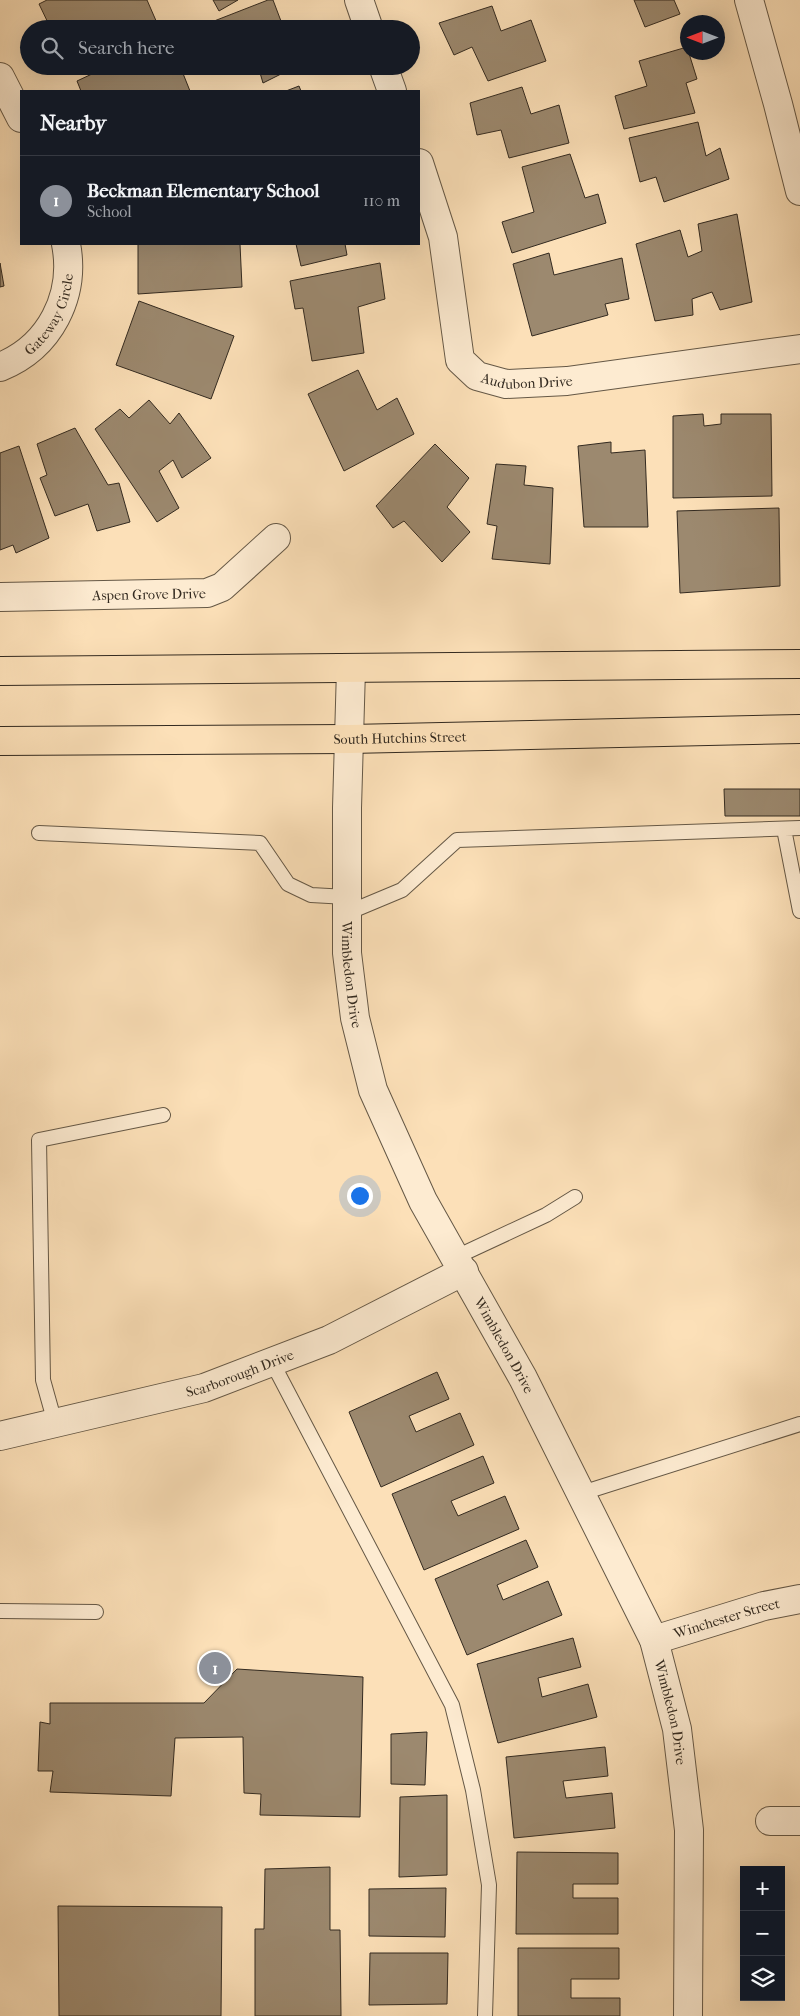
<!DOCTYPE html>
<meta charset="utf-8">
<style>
body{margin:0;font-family:"IM FELL French Canon",serif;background:#242831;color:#f1f3f6}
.controls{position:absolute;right:15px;bottom:15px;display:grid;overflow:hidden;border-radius:0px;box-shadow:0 5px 20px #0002}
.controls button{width:45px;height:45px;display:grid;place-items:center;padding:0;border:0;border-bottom:1px solid #363941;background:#171b24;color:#f1f3f6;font:25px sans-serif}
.compass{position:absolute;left:680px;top:15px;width:45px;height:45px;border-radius:50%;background:#171b24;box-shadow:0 5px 20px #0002;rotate:270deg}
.you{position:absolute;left:359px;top:1195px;width:18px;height:18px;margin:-12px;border:4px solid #fff;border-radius:50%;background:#1a73e8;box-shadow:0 0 0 8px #1a73e833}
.badge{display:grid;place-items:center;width:32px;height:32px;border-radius:50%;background:#8c9099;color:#fff;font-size:16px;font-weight:700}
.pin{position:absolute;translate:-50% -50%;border:2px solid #fff;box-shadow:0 1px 5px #0006}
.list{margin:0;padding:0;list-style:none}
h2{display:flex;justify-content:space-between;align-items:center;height:65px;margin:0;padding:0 20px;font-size:21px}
h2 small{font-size:16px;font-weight:400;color:#9ea1a6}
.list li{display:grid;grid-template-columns:32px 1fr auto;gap:15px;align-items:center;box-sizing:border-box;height:90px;padding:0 20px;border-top:1px solid #363941}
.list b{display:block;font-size:19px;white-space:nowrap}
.list p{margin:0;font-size:16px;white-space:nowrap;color:#9ea1a6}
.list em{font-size:16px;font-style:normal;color:#9ea1a6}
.icon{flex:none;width:28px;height:28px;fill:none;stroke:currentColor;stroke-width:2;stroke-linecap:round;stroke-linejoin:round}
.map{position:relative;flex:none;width:800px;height:2016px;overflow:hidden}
.search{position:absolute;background:#171b24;box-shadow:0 5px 20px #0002;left:20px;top:20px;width:400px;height:55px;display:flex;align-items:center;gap:12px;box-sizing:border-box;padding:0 18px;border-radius:28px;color:#9ea1a6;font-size:19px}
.panel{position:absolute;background:#171b24;box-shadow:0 5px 20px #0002;left:20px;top:90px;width:400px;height:155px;border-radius:0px}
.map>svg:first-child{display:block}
.building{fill:#9c896f;stroke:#332a20}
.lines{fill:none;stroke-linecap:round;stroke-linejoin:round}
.lane-casing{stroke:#655846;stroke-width:16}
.street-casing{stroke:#655846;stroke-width:30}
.primary-casing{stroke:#332a20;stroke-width:30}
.lane{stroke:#fdebd1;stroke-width:14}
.street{stroke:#fdebd1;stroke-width:28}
.primary{stroke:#fce0b8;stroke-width:28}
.labels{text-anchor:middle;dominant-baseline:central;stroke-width:4;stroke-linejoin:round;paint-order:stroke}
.street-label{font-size:14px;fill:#332a20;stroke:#fdebd1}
</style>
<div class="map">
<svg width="800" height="2016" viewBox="0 0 800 2016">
<rect width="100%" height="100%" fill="#fce0b8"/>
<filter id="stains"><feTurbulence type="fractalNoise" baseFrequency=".004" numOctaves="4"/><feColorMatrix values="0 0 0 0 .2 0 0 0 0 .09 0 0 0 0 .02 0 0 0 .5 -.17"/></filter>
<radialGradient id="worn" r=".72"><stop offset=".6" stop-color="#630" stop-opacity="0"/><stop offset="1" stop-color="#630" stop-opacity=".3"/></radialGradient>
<!-- building -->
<path class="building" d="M47,0H147L157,23L144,29H51L39,4Z
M213,0H238L219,11Z
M268,0H273L284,29H211L209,23Z
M634,0H674L680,14L645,27Z
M492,6L501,31L531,20L546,61L488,81L472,47L454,55L439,23Z
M300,23L302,29H290Z
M687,47L697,79L686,83L695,113L624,129L615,96L647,86L639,61Z
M109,66H180L190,91H81L77,81Z
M258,66H297L263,83Z
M299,86L301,91H286Z
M522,87L531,114L559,105L569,143L509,158L501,130L477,135L470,103Z
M698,122L706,156L720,148L729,179L664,202L656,177L640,182L629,138Z
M570,154L585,198L598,194L606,223L512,253L502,222L534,212L522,167Z
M737,214L752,302L720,310L712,292L692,299L693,315L655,321L636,244L680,230L688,257L702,251L698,224Z
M138,244H240L242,287L138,294Z
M296,244H345L347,255L301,266Z
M549,253L554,275L622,258L629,299L605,304L608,315L532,336L513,264Z
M0,263L4,286L0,287Z
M380,263L385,299L358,307L364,353L312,361L303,308L295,309L290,281Z
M139,301L234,336L211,399L116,365Z
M358,370L377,410L397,398L414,434L344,471L308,394Z
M149,400L170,424L179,413L211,458L182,478L173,460L159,471L179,508L157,522L95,429L120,409L129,418Z
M703,414L704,426L721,424V414H771L772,496L673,498V416Z
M75,428L108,485L119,483L130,522L97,531L88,504L55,516L40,478L47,475L37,444Z
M611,442V453L645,450L648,527H584L578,446Z
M435,444L469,478L447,507L470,532L442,562L404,521L393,528L376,506Z
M19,446L49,538L16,553L13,545L0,550V453Z
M496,464L526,466L524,485L553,488L550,564L492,559L497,526L487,524Z
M779,508L780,586L680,593L677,511Z
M724,789H800V816H725Z
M437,1372L449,1399L409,1416L416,1432L460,1413L474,1445L381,1487L349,1412Z
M483,1456L494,1483L451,1501L458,1516L505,1496L519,1529L424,1570L392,1494Z
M526,1540L538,1567L497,1585L503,1600L548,1581L562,1615L467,1655L435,1579Z
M573,1638L581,1667L538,1678L542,1697L588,1684L597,1717L498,1743L477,1664Z
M237,1669L363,1677L360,1817L260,1815L261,1794L244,1793L243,1737L175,1738L171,1796L50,1792L53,1771H38L40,1722L50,1724V1703H204Z
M427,1732L425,1785L391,1784V1734Z
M605,1747L608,1776L563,1781L566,1798L612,1793L615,1828L514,1838L506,1757Z
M447,1795V1875L399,1877L400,1797Z
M517,1852L618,1853V1884H573V1898H618V1934H516Z
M330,1867V1930H340L341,2016H255V1929H264L265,1869Z
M446,1888L445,1937L369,1936V1889Z
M58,1906L222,1907L221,2016H59Z
M518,1948H619V1979H571V1998H620V2016H518Z
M370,1953H448L447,2004L369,2005Z"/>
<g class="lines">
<!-- lane casing -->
<g class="lane-casing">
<path id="lane" d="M784,829L800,911
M39,833L260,843L288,884L311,895L347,897
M347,913L402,890L457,840L800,828
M456,1257L546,1215L575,1197
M272,1362L452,1705L473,1790L489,1885L485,2016
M55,1423L43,1380L39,1140L163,1115
M582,1493L800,1424
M0,1611L96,1612"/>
</g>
<!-- street casing -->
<g class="street-casing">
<g id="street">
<path d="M359,0L369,29"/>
<path d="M749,0L778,104L800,191"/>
<path d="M383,66L392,91"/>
<path d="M0,77L21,118"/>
<path id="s1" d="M419,163L443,237L460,360L477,376L506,384L567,381L800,349"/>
<path id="s2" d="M0,367C50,347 76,296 66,244"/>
<path id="s3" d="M0,597L207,593L222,587L276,538"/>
<path id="s4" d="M351,669L347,808V953L355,1018L373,1090L423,1201L523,1378L654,1640L677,1729L689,1830L688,2016"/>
<path id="s5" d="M0,1436L204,1388L329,1340L464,1271"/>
<path id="s6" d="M654,1640L764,1606L800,1599"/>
<path d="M770,1821H800"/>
</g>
</g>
<!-- primary casing -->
<g class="primary-casing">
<g id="primary">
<path d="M0,671L800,664"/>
<path id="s7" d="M0,741L350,739L800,729"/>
</g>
</g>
<!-- lane -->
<use href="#lane" class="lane"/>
<!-- street -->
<use href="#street" class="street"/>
<!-- primary -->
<use href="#primary" class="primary"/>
</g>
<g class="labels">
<!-- street labels -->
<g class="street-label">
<text stroke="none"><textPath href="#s2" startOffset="76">Gateway Circle</textPath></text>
<text stroke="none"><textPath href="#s1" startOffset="276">Audubon Drive</textPath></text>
<text stroke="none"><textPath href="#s3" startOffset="149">Aspen Grove Drive</textPath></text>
<text stroke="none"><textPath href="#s7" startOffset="400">South Hutchins Street</textPath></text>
<text stroke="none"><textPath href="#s4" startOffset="306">Wimbledon Drive</textPath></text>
<text stroke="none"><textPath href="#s4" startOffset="711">Wimbledon Drive</textPath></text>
<text stroke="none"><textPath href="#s5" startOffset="248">Scarborough Drive</textPath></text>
<text stroke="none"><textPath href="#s6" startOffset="76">Winchester Street</textPath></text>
<text stroke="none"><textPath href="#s4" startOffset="1116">Wimbledon Drive</textPath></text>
</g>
</g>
<rect width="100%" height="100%" filter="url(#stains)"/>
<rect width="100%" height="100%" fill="url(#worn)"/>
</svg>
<div class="controls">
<button>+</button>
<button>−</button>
<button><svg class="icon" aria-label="layers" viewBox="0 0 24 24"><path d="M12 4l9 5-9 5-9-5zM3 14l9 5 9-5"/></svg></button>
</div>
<svg class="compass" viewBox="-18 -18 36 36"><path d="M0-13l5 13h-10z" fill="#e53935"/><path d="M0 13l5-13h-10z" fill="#9ea1a6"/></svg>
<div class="you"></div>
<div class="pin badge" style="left:215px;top:1668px">1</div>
<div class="search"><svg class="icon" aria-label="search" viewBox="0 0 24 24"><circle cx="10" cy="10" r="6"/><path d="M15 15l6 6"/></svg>Search here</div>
<section class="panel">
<h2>Nearby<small></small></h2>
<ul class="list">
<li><span class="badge">1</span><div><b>Beckman Elementary School</b><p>School</p></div><em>110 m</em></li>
</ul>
</section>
</div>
